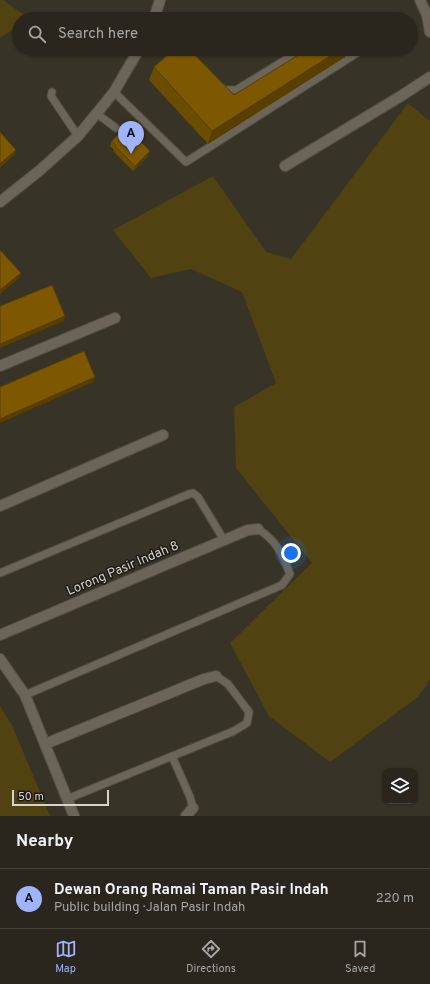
<!DOCTYPE html>
<meta charset="utf-8">
<style>
body{margin:0;font-family:Overpass,sans-serif;background:#36322a;color:#f1f3f6}
.controls{position:absolute;right:12px;bottom:12px;display:grid;overflow:hidden;border-radius:8px;box-shadow:0 1px 3px #0004}
.controls button{width:36px;height:36px;display:grid;place-items:center;padding:0;border:0;border-bottom:1px solid #46433b;background:#2a261d;color:#f1f3f6;font:20px sans-serif}
.scale{position:absolute;left:12px;bottom:10px;width:97px;box-sizing:border-box;padding-left:4px;border:2px solid #d5d3cb;border-top:0;font-size:11px;line-height:14px;white-space:nowrap;color:#d5d3cb;-webkit-text-stroke:3px #1d1b16;paint-order:stroke}
.you{position:absolute;left:291px;top:553px;width:14px;height:14px;margin:-10px;border:3px solid #fff;border-radius:50%;background:#1a73e8;box-shadow:0 0 0 6px #1a73e833}
.badge{display:grid;place-items:center;width:26px;height:26px;border-radius:50%;background:#a0b3fd;color:#111;font-size:13px;font-weight:700}
.pin{position:absolute;translate:-50% -33px;filter:drop-shadow(0 1px 2px #0008)}
.pin::after{content:'';position:absolute;top:21px;width:14px;height:12px;background:inherit;clip-path:polygon(0 0,100% 0,50% 100%)}
.list{margin:0;padding:0;list-style:none}
h2{display:flex;justify-content:space-between;align-items:center;height:52px;margin:0;padding:0 16px;font-size:17px}
h2 small{font-size:13px;font-weight:400;color:#a5a5a4}
.list li{display:grid;grid-template-columns:26px 1fr auto;gap:12px;align-items:center;box-sizing:border-box;height:60px;padding:0 16px;border-top:1px solid #46433b}
.list b{display:block;font-size:15px;white-space:nowrap}
.list p{margin:0;font-size:13px;white-space:nowrap;color:#a5a5a4}
.list em{font-size:13px;font-style:normal;color:#a5a5a4}
.icon{flex:none;width:22px;height:22px;fill:none;stroke:currentColor;stroke-width:2;stroke-linecap:round;stroke-linejoin:round}
.map{position:relative;flex:none;width:430px;height:816px;overflow:hidden}
.search{position:absolute;background:#2a261d;box-shadow:0 1px 3px #0004;left:12px;right:12px;top:12px;height:44px;display:flex;align-items:center;gap:10px;box-sizing:border-box;padding:0 14px;border-radius:22px;color:#a5a5a4;font-size:15px}
.sheet{height:112px;background:#2a261d}
nav{display:flex;justify-content:space-around;align-items:center;box-sizing:border-box;height:56px;border-top:1px solid #46433b;background:#2a261d;font-size:11px;color:#a5a5a4}
nav a{display:grid;justify-items:center;gap:2px}
nav .on{color:#a0b3fd}
.map>svg:first-child{display:block}
.green{fill:#514211}
.lines{fill:none;stroke-linecap:round;stroke-linejoin:round}
.lane-casing{stroke:#524f44;stroke-width:9}
.street-casing{stroke:#524f44;stroke-width:12}
.lane{stroke:#6a6558;stroke-width:7}
.street{stroke:#6a6558;stroke-width:10}
.wall{fill:#6c4c01}
.shaded-wall{fill:#583e01}
.building{fill:#7e5801;stroke:#583e01}
.labels{text-anchor:middle;dominant-baseline:central;stroke-width:3;stroke-linejoin:round;paint-order:stroke}
.street-label{font-size:13px;fill:#d5d3cb;stroke:#1d1b16}
</style>
<div class="map">
<svg width="430" height="816" viewBox="0 0 430 816">
<rect width="100%" height="100%" fill="#383327"/>
<!-- green -->
<path class="green" d="M0,0H3L30,19H19V26L0,38Z
M408,103L428,120L430,119V680L418,697L330,762L269,716L230,643L312,563L236,468L234,407L276,383L242,292L191,269L151,278L113,230L213,176L266,252L291,259Z
M0,706L12,725L50,816H0Z"/>
<g class="lines">
<!-- lane casing -->
<g class="lane-casing">
<path id="lane" d="M221,87L224,90H236L303,49
M52,92L51,96L78,136
M114,92L186,162L357,53L358,49
M96,113L116,128
M0,573L189,494L193,493L198,497L224,540
M25,695L282,585L290,574C282,554 277,541 258,529
M172,756L190,797L193,808
M67,799L234,731L247,723L249,712L228,684L216,676"/>
</g>
<!-- street casing -->
<g class="street-casing">
<path id="street" d="M420,0L427,15L430,32
M154,19L160,0
M285,166L401,96L430,77
M0,202L39,171L78,136L114,92L139,49
M0,366L115,318
M0,506L163,435
M0,635L248,530L258,529
M0,659L25,695L74,816
M45,744L204,679L216,676
M186,816L193,808"/>
</g>
<!-- lane -->
<use href="#lane" class="lane"/>
<!-- street -->
<use href="#street" class="street"/>
</g>
<!-- wall -->
<path class="wall" d="M341,49H347L345,57L208,144L149,80L154,67L234,95Z
M112,141L148,156L133,171L113,151L114,150L110,146Z"/>
<!-- shaded-wall -->
<path class="shaded-wall" d="M341,49H347L345,57L208,144L212,131Z
M16,150L14,155L0,168V164Z
M150,151L148,156L133,171L135,166Z
M21,273L19,278L0,294V290Z
M65,316L64,321L0,348V344Z
M95,377L93,382L0,423V419Z"/>
<!-- building -->
<path class="building" d="M174,49H189L234,95L308,49H341L212,131L154,67Z
M125,127L129,132L130,131L150,151L135,166L115,146L116,145L112,141Z
M0,132L16,150L0,164Z
M0,250L21,273L0,290Z
M52,285L65,316L0,344V306Z
M84,351L95,377L0,419V387Z"/>
<g class="labels">
<!-- street labels -->
<g class="street-label">
<text transform="translate(123 569) rotate(-23)">Lorong Pasir Indah 8</text>
</g>
</g>
</svg>
<div class="controls">
<button><svg class="icon" aria-label="layers" viewBox="0 0 24 24"><path d="M12 4l9 5-9 5-9-5zM3 14l9 5 9-5"/></svg></button>
</div>
<div class="scale">50 m</div>
<div class="you"></div>
<div class="pin badge" style="left:131px;top:154px">A</div>
<div class="search"><svg class="icon" aria-label="search" viewBox="0 0 24 24"><circle cx="10" cy="10" r="6"/><path d="M15 15l6 6"/></svg>Search here</div>
</div>
<section class="sheet">
<h2>Nearby<small></small></h2>
<ul class="list">
<li><span class="badge">A</span><div><b>Dewan Orang Ramai Taman Pasir Indah</b><p>Public building · Jalan Pasir Indah</p></div><em>220 m</em></li>
</ul>
</section>
<nav>
<a class="on"><svg class="icon" aria-label="map" viewBox="0 0 24 24"><path d="M3 6l6-2 6 2 6-2v14l-6 2-6-2-6 2zM9 4v14M15 6v14"/></svg>Map</a>
<a><svg class="icon" aria-label="directions" viewBox="0 0 24 24"><path d="M12 3l9 9-9 9-9-9zM9 14v-3h6M13 9l2 2-2 2"/></svg>Directions</a>
<a><svg class="icon" aria-label="saved" viewBox="0 0 24 24"><path d="M7 4h10v16l-5-4-5 4z"/></svg>Saved</a>
</nav>
